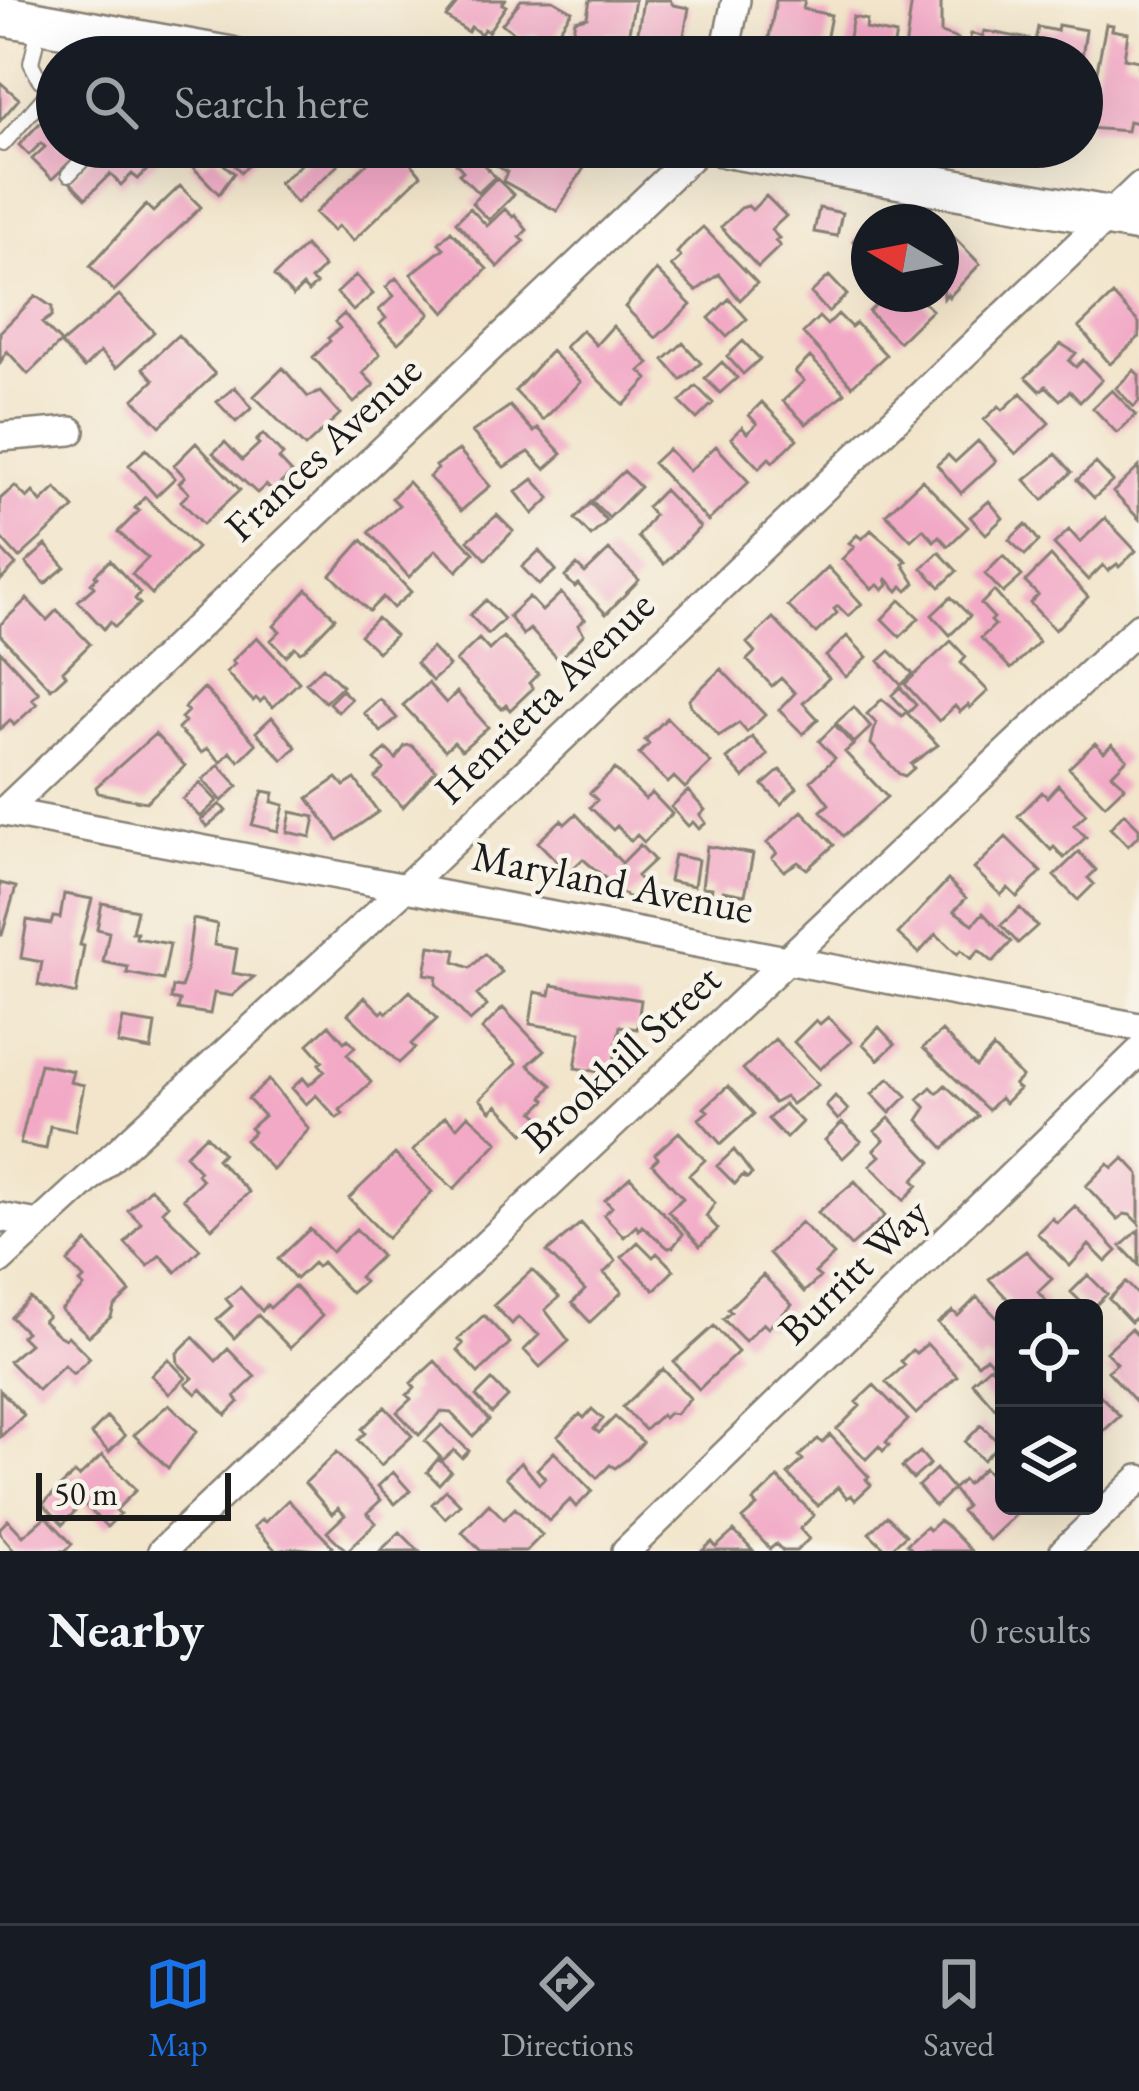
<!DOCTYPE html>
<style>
body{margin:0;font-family:"EB Garamond",serif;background:#20242c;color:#f1f3f6}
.controls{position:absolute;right:36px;bottom:36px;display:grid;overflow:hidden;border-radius:18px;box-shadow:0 12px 48px #0002}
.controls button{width:108px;height:108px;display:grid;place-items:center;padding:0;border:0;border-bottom:3px solid #363941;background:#171b24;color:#f1f3f6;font:60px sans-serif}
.compass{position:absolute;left:851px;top:204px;width:108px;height:108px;border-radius:50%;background:#171b24;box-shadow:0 12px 48px #0002;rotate:280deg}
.scale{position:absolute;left:36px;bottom:30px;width:195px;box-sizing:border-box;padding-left:12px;border:6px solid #1c1c1c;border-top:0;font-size:33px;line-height:42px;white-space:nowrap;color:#1c1c1c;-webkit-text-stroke:9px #f7f3e8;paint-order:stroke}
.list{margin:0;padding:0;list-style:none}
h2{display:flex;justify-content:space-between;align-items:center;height:156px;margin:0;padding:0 48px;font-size:51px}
h2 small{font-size:39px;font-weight:400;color:#9ea1a6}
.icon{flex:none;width:66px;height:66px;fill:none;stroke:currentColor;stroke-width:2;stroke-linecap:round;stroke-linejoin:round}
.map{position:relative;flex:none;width:1139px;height:1551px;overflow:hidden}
.search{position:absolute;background:#171b24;box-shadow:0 12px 48px #0002;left:36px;right:36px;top:36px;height:132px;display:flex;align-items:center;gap:30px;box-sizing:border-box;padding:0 42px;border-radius:66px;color:#9ea1a6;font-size:45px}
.sheet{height:372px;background:#171b24}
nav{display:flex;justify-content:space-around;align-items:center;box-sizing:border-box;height:168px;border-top:3px solid #363941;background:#171b24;font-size:33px;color:#9ea1a6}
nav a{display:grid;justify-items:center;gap:6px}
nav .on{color:#1a73e8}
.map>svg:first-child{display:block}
.building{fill:#f2a9c6}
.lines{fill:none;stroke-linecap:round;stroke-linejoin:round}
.lane-casing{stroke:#878074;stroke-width:18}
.street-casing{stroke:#878074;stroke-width:32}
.secondary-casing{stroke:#878074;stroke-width:44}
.lane{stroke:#fff;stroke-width:14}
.street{stroke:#fff;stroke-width:27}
.secondary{stroke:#fff;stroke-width:39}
.labels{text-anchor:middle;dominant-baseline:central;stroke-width:9;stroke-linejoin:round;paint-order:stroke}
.street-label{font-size:42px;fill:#1c1c1c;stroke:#f7f3e8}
</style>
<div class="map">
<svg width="1139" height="1551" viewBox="0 0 1139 1551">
<rect width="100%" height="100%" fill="#f7f3e8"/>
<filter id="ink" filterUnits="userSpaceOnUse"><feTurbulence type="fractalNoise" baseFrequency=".00833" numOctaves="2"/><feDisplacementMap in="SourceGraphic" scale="24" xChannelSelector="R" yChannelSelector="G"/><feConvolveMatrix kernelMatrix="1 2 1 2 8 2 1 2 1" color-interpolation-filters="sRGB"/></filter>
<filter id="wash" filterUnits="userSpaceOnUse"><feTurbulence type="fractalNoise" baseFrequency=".004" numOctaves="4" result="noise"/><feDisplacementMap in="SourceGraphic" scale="48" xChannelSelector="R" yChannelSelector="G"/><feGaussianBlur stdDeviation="2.7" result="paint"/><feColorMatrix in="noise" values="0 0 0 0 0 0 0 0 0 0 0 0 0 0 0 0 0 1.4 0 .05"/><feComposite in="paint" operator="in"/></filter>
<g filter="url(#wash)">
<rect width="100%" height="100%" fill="#f2e5cb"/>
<g id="blocks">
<!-- building -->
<path class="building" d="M460,0H505L502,4L506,6L488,32L484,29L481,34L471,27L468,32L446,17Z
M521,0H553L572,11L550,43L532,34L523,39L502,24Z
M590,0H635L628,37L604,33L600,54L570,49L575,20L587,17Z
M643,0H670L673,5L689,8L680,57H634Z
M776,0H805L803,9L831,15L823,57H771L773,49L767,48Z
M912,0H941V33L958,39L955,57H904Z
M853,17L867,20L866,29L896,35L891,57H845Z
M1106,24L1113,25L1112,30L1128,33L1124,58L1139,61V112L1137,123L1129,121L1127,131L1086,128Z
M1058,25L1086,30L1082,57H1032L1038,27L1057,31Z
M984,31L1029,39L1025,57H966L971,34L983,36Z
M0,82L19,99L0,121Z
M57,105V147H86L52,179L32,159L45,147L41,143L29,155L19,145Z
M103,147H162L166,151L138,179L132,174L121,185L110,174L86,198L69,181Z
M228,147H267L241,172L229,159L233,156Z
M287,147H322L338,165L296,203L279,183L306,160L301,154L296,158Z
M384,147H398L421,175L353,241L338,226L333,231L315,213Z
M506,147L524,149L543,159L548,150L562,158L565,151L587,163L557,211L503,181L507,172L497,166Z
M470,150L495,177L478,193L459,174L463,171L456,163Z
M213,155L234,173L219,194L190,164L197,158L204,164Z
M496,178L514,195L489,220L472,203Z
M180,186L201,207L114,291L90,266L146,205L153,212Z
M766,196L786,216L771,230L779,238L775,241L780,246L758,267L721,227L741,208L748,206L752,210Z
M470,208L487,226L505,209L513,217L515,215L527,230L520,237L524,241L498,267L456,222Z
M819,208L842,213L837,236L814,232Z
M867,223L869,225V259L853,241Z
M703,227L757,283L740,300L719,274L696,291L671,266L681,257L677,253L685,243Z
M451,231L487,269L445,313L411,274L444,248L439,243Z
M949,232L980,264L949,297L947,294L944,298L941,240Z
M305,246L324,267L311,280L316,284L308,292L303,286L293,296L274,276Z
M656,270L691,305L656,338L625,307Z
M356,275L373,294L353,311L337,293Z
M829,276L847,295L828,312L811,293Z
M396,278L430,314L398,343L380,324L386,318L379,310L394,296L386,287Z
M886,294H915L932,310L899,342L869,312Z
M119,295L154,332L116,368L100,352L84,368L61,344Z
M1113,295L1139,323V337L1110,364L1079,327Z
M36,296L52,307V316L42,323L61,342L28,374L7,351L0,363V332Z
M729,299L747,319L727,337L709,318Z
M344,314L380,354L363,373L374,385L354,403L313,357L330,341L328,338L340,328L335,322Z
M838,314L851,327L856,323L886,355L852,386L803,333L819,317L827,325Z
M613,326L649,363L640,371L648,379L624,405L565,347L582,330L596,345Z
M178,335L215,374L160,426L134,399L154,380L143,368Z
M743,341L760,359L743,374L727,356Z
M683,343L701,363L681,380L664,360Z
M1061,344L1076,353L1069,361L1076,367L1083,360L1102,380L1080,402L1070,391L1060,400L1046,386L1040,391L1026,377Z
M551,351L581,382L543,420L515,391Z
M810,357L845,393L806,424L783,401L804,381L795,372Z
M722,362L737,378L720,393L705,378Z
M283,368L308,397L320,392L340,414L305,447L254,396Z
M1134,370L1139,375V401L1134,407L1116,388Z
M696,386L713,403L697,419L680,402Z
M235,387L252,408L236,422L217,402Z
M1112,390L1136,415L1117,433L1093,408Z
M1021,393L1049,423L1016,454L984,420L999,406L1003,410Z
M762,402L797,439L773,462L769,458L759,468L731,438L742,427L747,433L757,424L749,415Z
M510,406L534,432L538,428L562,454L545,469L529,452L504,467L472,432Z
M263,434L283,455L279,459L292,473L272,491L266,485L257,493L213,453L225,442L242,460L259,444L256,441Z
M978,441L996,461L961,493L937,465L948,455L955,462Z
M196,443L240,490L203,524L181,501L189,493L179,483L185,477L174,465Z
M716,446L749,482L708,521L653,463L668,449L689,471Z
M146,449L175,478L156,496L129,465Z
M459,450L490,486L461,511L429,477L438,469L436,466Z
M1056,454L1072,472L1043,500L1025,480Z
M1096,463L1113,481L1094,498L1077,480Z
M1139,467V519L1113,492Z
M624,471L640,487L609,518L592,501Z
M533,479L550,498L533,514L516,492Z
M922,480L968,527L948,546L939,536L934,541L923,529L911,540L886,514Z
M408,482L474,553L457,571L436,550L409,577L369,532L399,505L392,498Z
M15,486L27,498L33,492L41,502L56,488L74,508L19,558L0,537V499Z
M664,490L700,527L664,564L638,537L654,515L647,507Z
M145,497L197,548L152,594L132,574L148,558L118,532L139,511L135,508Z
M989,501L1003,518L986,534L970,517Z
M590,503L607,521L591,536L575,519Z
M497,515L513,531L486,559L468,540Z
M1105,518L1136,551L1119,567L1117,564L1108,571L1103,565L1088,580L1054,544L1069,530L1080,542Z
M1026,524L1039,541L1025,555L1009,540Z
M871,530L907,561L903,564L915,583L907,591L902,586L898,591L886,578L888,585L883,590L878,585L872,589L842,559L854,547L849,543L857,535L862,539Z
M362,540L411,592L393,608L383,597L369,611L331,575Z
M46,545L65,567L45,584L26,563Z
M0,548L16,565L0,581Z
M609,550L639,580L606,614L578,584L575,587L565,577L577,565L585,573Z
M539,551L556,570L539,585L522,567Z
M939,552L957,571L940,587L922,568Z
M1003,556L1022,576L1003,593L985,574Z
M1051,556L1088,597L1055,630L1030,603L1038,595L1025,582Z
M110,560L140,593L135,599L140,604L115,627L110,622L104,629L78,601L94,587L91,583L97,577L95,575Z
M828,567L862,604L848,616L838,606L834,609L837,613L816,633L788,606Z
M307,589L335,618L304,650L300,652L295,647L286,656L271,640L280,631L274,626Z
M994,591L1039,642L1011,669L981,638L995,625L991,621L994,618L981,604Z
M561,593L585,619L578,625L584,634L559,660L530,629L523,635L509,616L529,597L542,611Z
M951,597L970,616L950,635L932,615Z
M27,599L47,620L57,610L90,644L63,671L66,675L51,689L0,635V625Z
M486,600L504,619L488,634L470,615Z
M900,600L919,618L900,637L882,619Z
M377,618L395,635L378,652L360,635Z
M773,618L829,678L803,703L818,719L803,734L779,710L795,693L781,678L772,686L747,660L755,652L747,643Z
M847,636L867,657L846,677L826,656Z
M257,637L299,682L273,707L264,698L260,702L256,698L253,701L226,672L235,664L232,661Z
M503,637L538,674L529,683L533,688L510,710L506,705L502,709L456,661L479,639L489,650Z
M951,641L966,657L961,663L988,691L970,708L968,705L960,712L955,706L939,721L905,684Z
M432,648L449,666L432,681L416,663Z
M0,651L39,693L32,699L37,704L14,725L10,720L0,729Z
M890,651L913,674L901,685L879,661Z
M323,667L342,686L325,702L306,683Z
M721,669L765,715L747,732L739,723L719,736L691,706L689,700Z
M428,683L446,703L457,692L488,727L462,750L454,742L445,750L403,705Z
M900,687L916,705L908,713L892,695Z
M204,688L256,744L239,761L230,752L221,762L207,748L202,753L178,729L185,722L181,718L188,711L184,708Z
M342,690L351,699L338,712L329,703Z
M380,699L397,718L381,732L364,713Z
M882,699L902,716L906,712L938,745L911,764L914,768L905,776L899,774L871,744L876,723L867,714Z
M854,707L871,727L854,743L836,723Z
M272,717L296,747L283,760L256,732Z
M667,718L711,763L685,788L674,777L668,783L639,754L649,744L645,740Z
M835,725L853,745L845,752L887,797L843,836L821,811L829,804L811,781L835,758L819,741Z
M155,734L185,766L146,802L98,793L96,787Z
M752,737L768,755L744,778L727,759Z
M1095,743L1104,752L1112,744L1127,759L1112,774L1125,786L1105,805L1069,768Z
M411,745L436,770L403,807L375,778L384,769L375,760L386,749L396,759L405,746Z
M219,765L238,786L222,801L203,780Z
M615,769L645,799L652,793L672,814L644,842L637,835L631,841L617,826L613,830L590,807L597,800L590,793Z
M780,770L797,788L781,804L763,785Z
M337,778L344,786L355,779L378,812L338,840L308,798Z
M200,783L217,801L200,817L183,799Z
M1058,785L1086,814L1074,825L1086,837L1064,858L1054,847L1051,850L1018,816L1042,792L1047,797Z
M263,791L274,793L272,802L284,805L278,831L252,825Z
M688,791L705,810L700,815L706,823L699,829L693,822L688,826L671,807Z
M220,804L226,811L207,827L201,820Z
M802,811L834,845L807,869L798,862L784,871L772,858L777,853L767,843Z
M291,812L315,817L311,837L287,832Z
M1124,813L1139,828V835L1128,846L1110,828Z
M576,814L622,863L640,845L654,860L637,876L645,884L629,899L583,859L568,873L538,842L561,820L565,824Z
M1006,837L1041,872L1017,897L1008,888L1001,895L974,869Z
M707,846L753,854L745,895L723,891L721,898L710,897L712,888L702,887Z
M1079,852L1096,870L1088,878L1094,884L1078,900L1054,876Z
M674,855L698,860L694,886L669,881Z
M948,880L966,898L954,911L973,924L983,913L1011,942L993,962L979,950L971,959L961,950L957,954L936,934L919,953L898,934Z
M0,883L16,887L2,935H0Z
M64,894L92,899L80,945L84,946L76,994L38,985L42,962L21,958L27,920L51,924L53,917L60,918Z
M102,903L137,910L132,932H137L136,938L170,944L163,980L127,973L128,967L103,962L109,932L97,929Z
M1020,908L1037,926L1018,943L1001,925Z
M193,919L217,924L214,945L237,949L233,973L254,977L232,996L214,993L210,1014L178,1009L180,1001L171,999L173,987L181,988L186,973Z
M430,946L456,950L454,962L470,968L485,954L502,972L477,995L487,1006L470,1021L436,984L437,976L425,974Z
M552,985L641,1000L637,1029L620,1026L612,1074L575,1068L581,1032L530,1024L535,992L550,995Z
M410,991L437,1019L411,1044L415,1048L399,1063L348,1014L365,997L381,1013L384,1010L387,1013Z
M503,1008L544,1051L528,1065L552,1085L543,1097L546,1100L534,1112L540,1117L524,1133L497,1105L491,1111L480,1099L517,1063L482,1029Z
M828,1017L852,1042L820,1069L794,1042L816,1020L820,1024Z
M123,1019L155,1024L151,1050L118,1044Z
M329,1025L344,1042L348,1039L355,1047L347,1054L371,1082L340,1110L343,1114L337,1118L316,1095L306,1104L292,1088L303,1078L309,1085L325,1071L319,1064L323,1061L308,1044Z
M879,1027L895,1044L878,1060L863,1044Z
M942,1031L976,1067L993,1048L1022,1077L1014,1085L1019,1089L1005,1103L1000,1098L988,1110L923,1048Z
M775,1039L818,1085L792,1104L785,1097L774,1103L743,1069Z
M40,1064L73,1071L70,1082L84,1085L75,1131L50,1126L46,1149L20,1144Z
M889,1078L907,1096L890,1113L872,1094Z
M269,1080L309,1129L273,1170L245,1140L254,1132L250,1128L264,1116L248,1099Z
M945,1085L978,1116L944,1148L918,1120L926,1108L918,1099L931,1087L937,1093Z
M728,1086L754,1114L721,1144L699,1119L708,1111L704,1108Z
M835,1096L848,1110L838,1120L826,1106Z
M784,1104L802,1122L786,1138L768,1119Z
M468,1115L498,1142L454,1189L413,1151L445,1116L457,1127Z
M889,1118L931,1162L913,1180L918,1185L904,1200L870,1165L880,1156L874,1150L884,1140L875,1131Z
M842,1123L861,1141L843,1158L825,1140Z
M679,1132L705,1160L689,1175L715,1203L706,1216L718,1229L700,1246L668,1211L683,1198L652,1164L658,1158L655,1154Z
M206,1135L223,1153L217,1159L249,1192L212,1228L183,1198L202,1180L197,1174L200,1171L185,1155Z
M734,1150L752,1174L747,1178L743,1175L735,1184L717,1166Z
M395,1154L432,1192L387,1238L349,1198Z
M1124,1158L1139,1174V1224L1130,1215L1124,1214L1118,1220L1086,1186L1108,1164L1113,1168Z
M630,1177L683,1234L673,1247L668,1248L642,1226L639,1230L636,1226L624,1237L604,1215L612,1207L605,1200Z
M855,1181L885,1216L851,1246L818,1212Z
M150,1188L168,1205L162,1211L200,1249L176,1272L160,1255L148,1266L125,1243L141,1223L128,1210Z
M1075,1206L1117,1251L1106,1262L1089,1245L1070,1266L1037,1233L1052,1218L1057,1223Z
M801,1222L834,1255L815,1273L820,1277L804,1292L769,1253Z
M581,1223L616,1261L604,1273L622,1292L590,1322L572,1303L585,1290L547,1252Z
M310,1229L332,1252L356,1229L381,1256L359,1277L364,1282L351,1293L322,1262L317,1267L313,1263L296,1279L278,1259Z
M1139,1230V1265L1121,1246Z
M87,1242L130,1292L114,1307L111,1317L89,1336L61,1310L84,1287L80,1283L84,1279L68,1262Z
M638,1242L653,1257L657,1253L674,1270L654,1290L622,1257Z
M1026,1251L1052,1279L1038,1292L1047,1302L1041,1308H1016L989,1279Z
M532,1270L559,1297L545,1310L569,1341L540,1367L524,1350L539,1335L518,1317L512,1324L494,1305Z
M763,1275L792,1305L768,1328L763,1323L745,1341L723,1319L731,1312L728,1309Z
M1088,1275L1107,1294L1093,1308H1087L1071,1292Z
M1126,1282L1139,1296V1314L1131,1322L1109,1299Z
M294,1286L322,1316L290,1348L258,1315L234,1338L217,1319L232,1306L226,1299L240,1287L262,1311L267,1305L270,1308Z
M977,1297L1004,1325L1000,1342L1004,1346V1375L986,1357L978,1364L938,1323L953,1311L958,1316Z
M30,1298L48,1316L43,1321L58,1335L65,1339L68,1336L90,1358L73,1374L64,1365L38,1390L9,1361L29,1344L21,1336L26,1332L11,1317Z
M484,1315L510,1343L478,1373L457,1350L463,1344L458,1339Z
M714,1326L738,1352L699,1389L674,1362Z
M1131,1329L1139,1337V1405L1108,1371L1117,1363L1106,1352Z
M193,1337L216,1361L228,1349L255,1377L235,1396L239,1402L226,1415L201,1389L196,1394L186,1384L193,1378L178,1363L177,1353Z
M927,1344L957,1376L916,1414L886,1382L905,1365L901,1361L912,1350L916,1353Z
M168,1359L186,1378L169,1394L151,1375Z
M435,1361L489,1420L473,1436L451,1413L441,1412L419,1435L397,1412L411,1399L407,1395L415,1388L411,1383Z
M990,1366L1004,1381V1400L995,1408L972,1382Z
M663,1369L690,1398L676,1414L669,1413L664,1418L661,1415L645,1430L623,1407Z
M492,1380L508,1397L492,1413L476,1396Z
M874,1385L908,1420L886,1442L889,1445L883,1451L879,1446L866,1459L837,1429L860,1406L856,1402Z
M1094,1389L1120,1416L1098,1436L1101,1440L1094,1447Z
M0,1390L24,1415L0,1437Z
M169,1404L197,1431L168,1468L134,1435Z
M385,1407L412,1436L381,1465L358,1440L365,1433L362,1429Z
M592,1409L603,1419L594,1429L599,1433L615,1417L643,1442L626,1460L615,1468L610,1465L597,1478L558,1436L580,1414L584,1418Z
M107,1417L125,1436L109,1452L91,1434Z
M442,1425L469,1451L462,1458L454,1450L443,1460L425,1441Z
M981,1425L1000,1444L983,1460L965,1442Z
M830,1435L869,1477L866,1479L871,1485L855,1500L851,1495L847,1498L838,1487L818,1506L788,1474L803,1460L799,1456L818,1439L822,1443Z
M337,1452L381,1500L367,1513L376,1523L347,1551L327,1532L345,1515L338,1508L332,1514L305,1483Z
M554,1452L592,1491L576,1507L570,1500L549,1521L506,1477L521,1462L539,1484L545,1478L537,1469Z
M920,1452L930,1464L913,1479L902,1467Z
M102,1455L136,1490L116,1510L120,1514L107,1527L83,1503L63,1524L43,1504L59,1488L69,1498L71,1496L61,1486L75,1473L79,1477Z
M438,1459L451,1471L439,1484L427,1472Z
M984,1468L1004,1488V1506H1025L989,1540L961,1511L966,1506L953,1489L935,1506L918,1486L936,1469L953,1489L963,1480L967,1484Z
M393,1472L410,1491L395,1504L378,1486Z
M778,1478L814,1515L800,1529L809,1539L796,1551H783L776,1544L770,1549L742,1519L757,1506L753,1502Z
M446,1490L460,1504L445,1518L432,1504Z
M288,1500L333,1547L329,1551L296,1548L276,1551L260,1533L254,1527L262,1519L265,1522Z
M489,1504L504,1519L515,1508L542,1535L526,1551H481L462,1532Z
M46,1516L72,1544L65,1551H15L0,1534V1528L8,1520L23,1536Z
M887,1516L906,1535L888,1551L869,1533Z
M939,1521L949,1528L971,1551H913L907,1544L926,1527L929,1530Z
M734,1531L753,1551H702L712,1542L716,1547Z
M400,1532L419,1551H380Z"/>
</g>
</g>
<g filter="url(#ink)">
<use href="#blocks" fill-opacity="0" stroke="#878074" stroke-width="3"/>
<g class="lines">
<!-- lane casing -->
<g class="lane-casing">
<path id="lane" d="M40,24L31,63L40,80L57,86
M3,144L54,86
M69,174L95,147"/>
</g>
<!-- street casing -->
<g class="street-casing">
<path id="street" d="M724,57L736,0
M0,437L71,431
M0,811L1139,1027
M4,811L701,147
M0,1217L38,1224
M0,1260L408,885L1139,187
M162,1551L1139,627
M626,1551L1139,1052
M1064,1551L1139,1479"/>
</g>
<!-- secondary casing -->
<g class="secondary-casing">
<path id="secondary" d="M0,15L231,57
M724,147L1139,222"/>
</g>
<!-- lane -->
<use href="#lane" class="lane"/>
<!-- street -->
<use href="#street" class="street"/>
<!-- secondary -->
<use href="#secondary" class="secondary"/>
</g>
</g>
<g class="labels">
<!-- street labels -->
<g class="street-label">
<text transform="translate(323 448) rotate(-43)">Frances Avenue</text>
<text transform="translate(544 697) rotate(-44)">Henrietta Avenue</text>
<text transform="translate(613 882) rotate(11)">Maryland Avenue</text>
<text transform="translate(621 1058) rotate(-43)">Brookhill Street</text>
<text transform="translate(853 1271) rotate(-44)">Burritt Way</text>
</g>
</g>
</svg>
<div class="controls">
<button><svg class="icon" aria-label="locate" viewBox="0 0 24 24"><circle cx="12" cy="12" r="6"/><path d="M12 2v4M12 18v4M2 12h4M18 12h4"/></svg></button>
<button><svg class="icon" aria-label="layers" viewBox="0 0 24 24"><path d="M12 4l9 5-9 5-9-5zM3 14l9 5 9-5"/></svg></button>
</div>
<svg class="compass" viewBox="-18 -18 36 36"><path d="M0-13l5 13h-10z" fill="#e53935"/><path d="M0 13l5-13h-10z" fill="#9ea1a6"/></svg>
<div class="scale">50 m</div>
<div class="search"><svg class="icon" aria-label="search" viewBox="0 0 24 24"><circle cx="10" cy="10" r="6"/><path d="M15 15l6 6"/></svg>Search here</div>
</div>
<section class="sheet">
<h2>Nearby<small>0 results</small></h2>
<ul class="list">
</ul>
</section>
<nav>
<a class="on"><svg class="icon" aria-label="map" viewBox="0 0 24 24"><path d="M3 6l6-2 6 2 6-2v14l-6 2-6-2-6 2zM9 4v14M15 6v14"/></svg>Map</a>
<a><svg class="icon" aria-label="directions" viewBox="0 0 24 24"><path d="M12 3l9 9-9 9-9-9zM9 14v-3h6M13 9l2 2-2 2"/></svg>Directions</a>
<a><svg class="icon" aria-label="saved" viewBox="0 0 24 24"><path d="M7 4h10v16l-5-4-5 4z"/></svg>Saved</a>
</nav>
